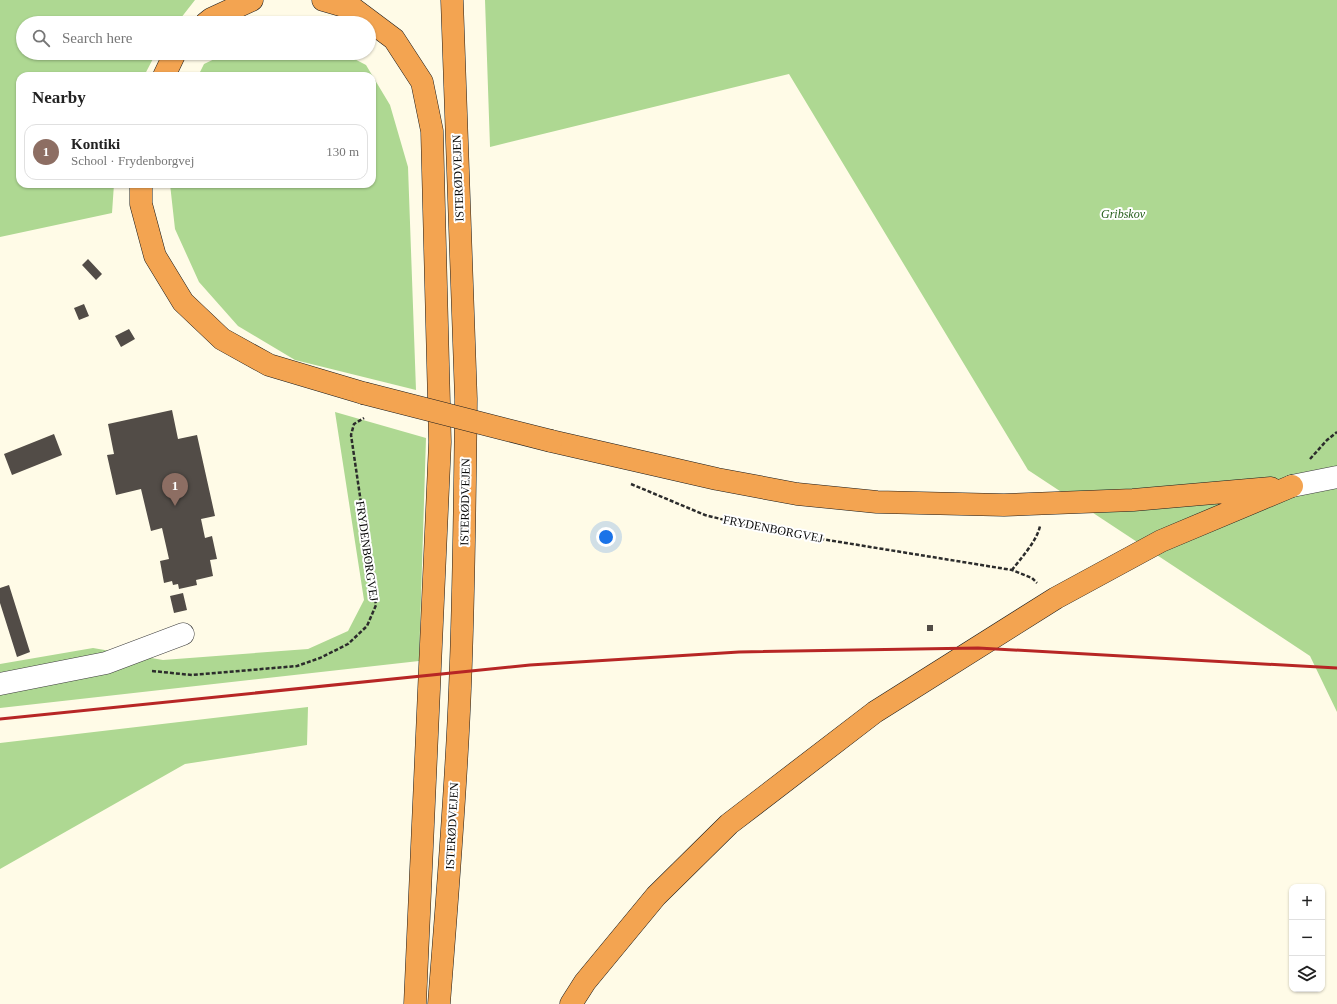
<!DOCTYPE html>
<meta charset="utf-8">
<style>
body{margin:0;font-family:"Times New Roman",serif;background:#f2f2f2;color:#222}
.controls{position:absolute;right:12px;bottom:12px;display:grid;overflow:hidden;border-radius:8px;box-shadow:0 1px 3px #0004}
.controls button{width:36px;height:36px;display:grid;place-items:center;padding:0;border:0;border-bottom:1px solid #e0e0e0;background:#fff;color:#222;font:20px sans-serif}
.you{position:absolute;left:606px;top:537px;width:14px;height:14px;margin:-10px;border:3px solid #fff;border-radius:50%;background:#1a73e8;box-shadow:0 0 0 6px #1a73e833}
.badge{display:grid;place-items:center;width:26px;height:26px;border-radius:50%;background:#2563eb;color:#fff;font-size:13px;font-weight:700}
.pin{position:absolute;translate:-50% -33px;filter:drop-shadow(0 1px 2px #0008)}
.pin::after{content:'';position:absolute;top:21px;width:14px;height:12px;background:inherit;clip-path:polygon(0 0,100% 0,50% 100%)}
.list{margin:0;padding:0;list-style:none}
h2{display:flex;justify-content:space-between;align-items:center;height:52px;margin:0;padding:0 16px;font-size:17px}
h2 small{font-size:13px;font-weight:400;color:#767676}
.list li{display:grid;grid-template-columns:26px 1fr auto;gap:12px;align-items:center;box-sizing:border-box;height:56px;margin:0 8px 8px;padding:0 8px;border:1px solid #e0e0e0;border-radius:12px}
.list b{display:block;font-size:15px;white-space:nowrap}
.list p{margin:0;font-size:13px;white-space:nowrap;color:#767676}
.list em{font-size:13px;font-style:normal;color:#767676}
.icon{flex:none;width:22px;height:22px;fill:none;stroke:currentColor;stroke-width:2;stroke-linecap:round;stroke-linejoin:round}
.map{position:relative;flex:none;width:1337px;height:1004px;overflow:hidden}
.search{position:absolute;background:#fff;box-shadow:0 1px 3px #0004;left:16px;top:16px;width:360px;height:44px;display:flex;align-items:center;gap:10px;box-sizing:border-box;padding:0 14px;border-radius:22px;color:#767676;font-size:15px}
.panel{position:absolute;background:#fff;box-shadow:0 1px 3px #0004;left:16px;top:72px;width:360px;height:116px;border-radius:12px}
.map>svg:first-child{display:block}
.forest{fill:#aed892}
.building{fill:#524c47}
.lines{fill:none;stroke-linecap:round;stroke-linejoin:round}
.minor-casing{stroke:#3d3d3d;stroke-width:23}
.highway-casing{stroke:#1b1b1b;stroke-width:23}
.path{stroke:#2c2c2c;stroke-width:2.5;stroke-dasharray:4 2;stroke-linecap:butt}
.minor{stroke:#fff;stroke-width:22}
.highway{stroke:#f3a451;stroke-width:22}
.rail{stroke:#b72625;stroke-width:3}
.highway-bridge-casing{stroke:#1b1b1b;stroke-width:23;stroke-linecap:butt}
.highway-bridge{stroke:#f3a451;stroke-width:22}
.labels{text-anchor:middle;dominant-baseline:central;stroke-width:4;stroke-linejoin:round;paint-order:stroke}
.street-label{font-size:12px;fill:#0a0a0a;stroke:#fff}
.park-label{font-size:12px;font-style:italic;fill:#27601c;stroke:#fff}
</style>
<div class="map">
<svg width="1337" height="1004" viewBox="0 0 1337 1004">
<rect width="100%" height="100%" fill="#fffbe7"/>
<!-- forest -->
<path class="forest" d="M0,0H195L177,23H23V53H156L144,76H20V184H114L112,213L0,237Z
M485,0H1337V712L1310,656L1028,470L789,74L490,147Z
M227,53H343L366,65L390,105L408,167L416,390L295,360L238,326L199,282L175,229L170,184H372V76H198L204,64Z
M335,412L426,438L419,661L0,708V664L93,648L163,660L308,649L348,631L364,600Z
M308,707L307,745L185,764L0,869V743Z"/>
<!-- building -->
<path class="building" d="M88,259L102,274L96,280L82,265Z
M84,304L89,316L79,320L74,308Z
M129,329L135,339L121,347L115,336Z
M172,410L178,439L197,435L215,516L201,519L205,538L212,536L217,559L210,560L213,576L196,580L197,585L179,589L178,584L173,585L172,581L164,583L160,561L169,559L162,528L151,531L141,489L116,495L107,455L114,454L108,424Z
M54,434L62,455L12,475L4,454Z
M9,585L30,652L17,657L0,603V588Z
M183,593L187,610L174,613L170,596Z
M927,625H933V631H927Z"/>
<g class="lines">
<!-- minor casing -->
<g class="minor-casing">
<path id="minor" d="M1292,486L1337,477
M0,684L106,663L183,634"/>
</g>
<!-- highway casing -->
<g class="highway-casing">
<path id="highway" d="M323,0L354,9L394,39L422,82L432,131L440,442L415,1004
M206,23L211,19L252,0
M164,76L175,53
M141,184V204L155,256L183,302L222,339L269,365L363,393
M551,441L717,479L797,494L877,502L1004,505L1133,500L1271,488
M439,1004C447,899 456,794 460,688C464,592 465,495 466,399L452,0
M571,1004L585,982L656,896L729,824L875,712L1056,598L1161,541L1292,486"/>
</g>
<!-- path -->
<path class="path" d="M1310,459L1327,440L1337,432
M631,484L705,515L760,529L1012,570L1032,578L1037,583
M1012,570C1021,558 1037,541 1040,526
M152,671L192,675L297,666L320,658L348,644L367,626L376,605L351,435L354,424L364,418"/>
<!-- minor -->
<use href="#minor" class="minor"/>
<!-- highway -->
<use href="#highway" class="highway"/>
<!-- rail -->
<path class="rail" d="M0,719L530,665L739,652L978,648L1337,668"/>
<!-- highway-bridge casing -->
<g class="highway-bridge-casing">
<path id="highway-bridge" d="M363,393L551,441"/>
</g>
<!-- highway-bridge -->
<use href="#highway-bridge" class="highway-bridge"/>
</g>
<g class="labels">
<!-- street labels -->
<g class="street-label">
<text transform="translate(458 178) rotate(-92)">ISTERØDVEJEN</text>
<text transform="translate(465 502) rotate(-89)">ISTERØDVEJEN</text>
<text transform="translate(773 529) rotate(11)">FRYDENBORGVEJ</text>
<text transform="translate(367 551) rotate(82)">FRYDENBORGVEJ</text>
<text transform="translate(452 826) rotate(-87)">ISTERØDVEJEN</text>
</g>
<!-- park labels -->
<g class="park-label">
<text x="1123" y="214">Gribskov</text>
</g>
</g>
</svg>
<div class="controls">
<button>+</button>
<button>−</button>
<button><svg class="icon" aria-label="layers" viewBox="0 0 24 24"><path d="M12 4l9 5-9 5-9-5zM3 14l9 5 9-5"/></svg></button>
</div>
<div class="you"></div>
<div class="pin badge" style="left:175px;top:506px;background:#8d6e63">1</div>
<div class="search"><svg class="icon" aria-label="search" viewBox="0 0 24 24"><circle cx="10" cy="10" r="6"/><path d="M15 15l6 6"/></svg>Search here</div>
<section class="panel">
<h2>Nearby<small></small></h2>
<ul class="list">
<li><span class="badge" style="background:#8d6e63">1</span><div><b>Kontiki</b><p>School · Frydenborgvej</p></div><em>130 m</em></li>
</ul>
</section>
</div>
